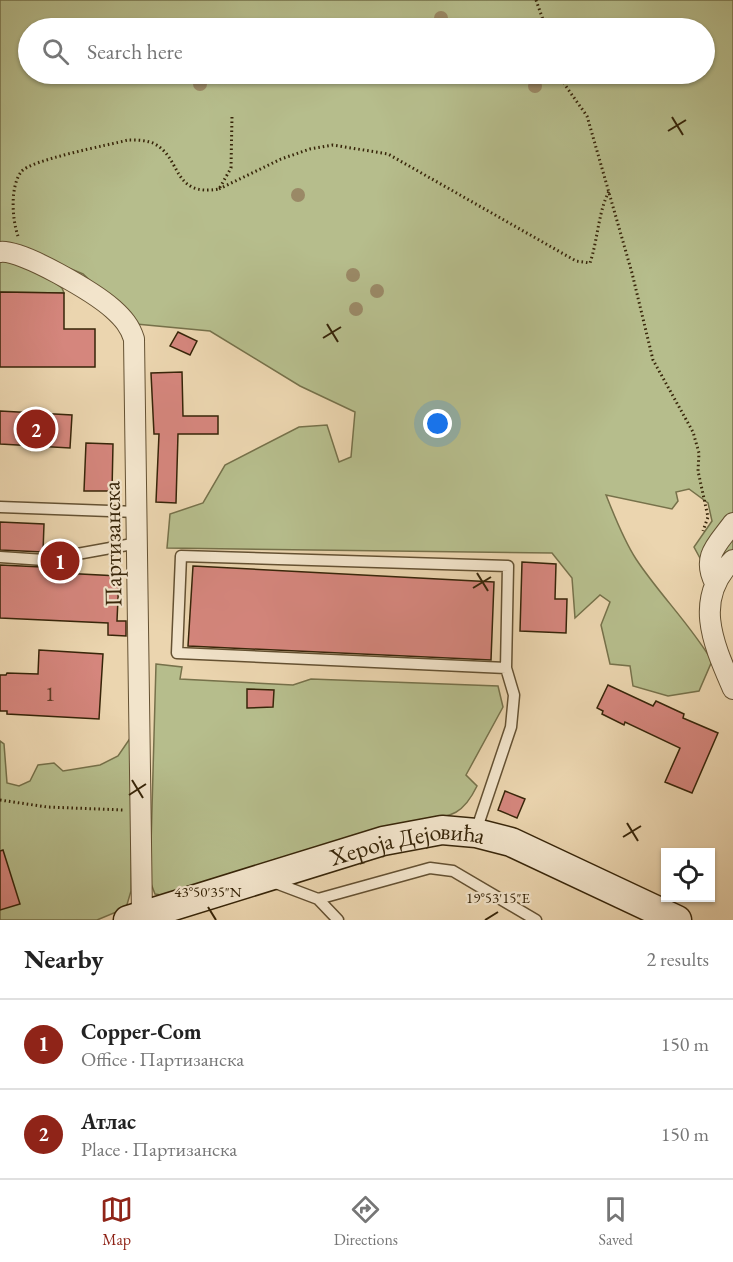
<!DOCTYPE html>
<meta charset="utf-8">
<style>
body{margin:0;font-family:"EB Garamond",serif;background:#f6f6f6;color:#222}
.controls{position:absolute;right:18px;bottom:18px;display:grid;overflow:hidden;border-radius:0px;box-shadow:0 2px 4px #0004}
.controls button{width:54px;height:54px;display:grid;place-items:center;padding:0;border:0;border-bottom:2px solid #e0e0e0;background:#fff;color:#222;font:30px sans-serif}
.you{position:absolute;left:438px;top:424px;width:21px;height:21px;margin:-15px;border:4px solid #fff;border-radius:50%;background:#1a73e8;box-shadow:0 0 0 9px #1a73e833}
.badge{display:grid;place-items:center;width:39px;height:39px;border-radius:50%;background:#8f2418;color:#fff;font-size:20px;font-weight:700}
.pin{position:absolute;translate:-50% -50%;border:3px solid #fff;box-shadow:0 2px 6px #0006}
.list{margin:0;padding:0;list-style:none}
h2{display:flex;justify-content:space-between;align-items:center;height:78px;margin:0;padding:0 24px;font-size:26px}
h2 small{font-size:20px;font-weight:400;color:#767676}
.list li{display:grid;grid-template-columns:39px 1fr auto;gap:18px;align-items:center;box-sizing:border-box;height:90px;padding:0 24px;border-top:2px solid #e0e0e0}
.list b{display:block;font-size:22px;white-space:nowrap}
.list p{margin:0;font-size:20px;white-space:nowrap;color:#767676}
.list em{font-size:20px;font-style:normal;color:#767676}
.icon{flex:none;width:33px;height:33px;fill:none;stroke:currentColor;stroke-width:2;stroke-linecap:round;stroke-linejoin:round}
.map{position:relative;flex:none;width:733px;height:920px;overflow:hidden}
.search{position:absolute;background:#fff;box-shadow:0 2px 4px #0004;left:18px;right:18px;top:18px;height:66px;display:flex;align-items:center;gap:15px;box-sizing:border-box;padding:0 21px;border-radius:33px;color:#767676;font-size:22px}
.sheet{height:258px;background:#fff}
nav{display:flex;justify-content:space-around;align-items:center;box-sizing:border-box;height:84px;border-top:2px solid #e0e0e0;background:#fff;font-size:16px;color:#767676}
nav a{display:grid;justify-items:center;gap:3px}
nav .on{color:#8f2418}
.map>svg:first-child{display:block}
.green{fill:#b6bd8c;stroke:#76714a;stroke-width:1.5;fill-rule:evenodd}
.building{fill:#d5867d;stroke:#372509;stroke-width:1.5}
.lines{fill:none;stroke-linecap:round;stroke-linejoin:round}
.lane-casing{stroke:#645132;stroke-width:13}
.street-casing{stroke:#645132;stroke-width:22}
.secondary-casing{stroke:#372509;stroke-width:31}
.path{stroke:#372509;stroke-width:3;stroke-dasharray:1.5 3;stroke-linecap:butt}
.lane{stroke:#f2e4cb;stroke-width:10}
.street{stroke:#f2e4cb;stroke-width:20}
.secondary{stroke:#f2e4cb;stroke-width:28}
.tree{fill:#9a8966}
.ticks{fill:none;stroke:#372509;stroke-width:2}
.labels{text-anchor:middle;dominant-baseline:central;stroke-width:4.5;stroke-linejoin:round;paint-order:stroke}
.number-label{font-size:21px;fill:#5e3d26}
.street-label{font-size:24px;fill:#372509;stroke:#f2e4cb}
.ticks-label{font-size:15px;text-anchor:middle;fill:#372509;stroke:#f2e4cb;stroke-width:4.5;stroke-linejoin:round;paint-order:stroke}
</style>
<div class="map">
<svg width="733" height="920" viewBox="0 0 733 920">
<rect width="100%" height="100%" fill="#ebd5af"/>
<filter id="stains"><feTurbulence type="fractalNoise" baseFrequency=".00333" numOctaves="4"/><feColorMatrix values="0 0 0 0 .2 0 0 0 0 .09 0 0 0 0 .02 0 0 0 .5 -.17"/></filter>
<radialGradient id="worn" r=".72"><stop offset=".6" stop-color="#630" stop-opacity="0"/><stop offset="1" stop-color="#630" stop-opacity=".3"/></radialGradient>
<!-- green -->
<path class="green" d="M0,0H733V555L720,568L701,560L694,547L712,521L708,503L689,489L676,492L678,501L672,509L606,495C615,517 623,539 636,559C659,594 690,624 712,661L699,691L668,696L633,686L630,666L610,664L601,625L610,602L600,595L575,618L572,578L552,553L167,548L170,514L203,503L225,465L299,427L327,425L339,462L351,457L355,412L300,386L210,331L136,324L83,274L35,254L28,264L62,288L64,293L0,292ZM28,28H704V74H28Z
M156,664L182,667L180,679L293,685L311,679L498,686L503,707L466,775L477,786C461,819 448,816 414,821L167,896L155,894L150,881Z
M133,734L131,891L126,908L97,920H0V741L4,744L7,783L19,786L30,781L38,765L54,763L63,771L100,765L118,756Z"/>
<!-- building -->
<path class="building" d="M0,292L64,293V329H95V367H0Z
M178,332L197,341L190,355L170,346Z
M182,372L183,416H218V434H178L176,503L156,502L159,434H154L151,373Z
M0,411L72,415L70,448L0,444Z
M86,443L113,444L112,491H84Z
M0,522L44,524L43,552L0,550Z
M522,562L556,564L555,599H567L566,633L520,631Z
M0,565L42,567V572L119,576L117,621H126V636L108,635V623L0,618Z
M193,566L494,582L491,660L188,646Z
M39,650L103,654L99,719L7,714V711H0V675H6L7,673L38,674Z
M608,685L653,706L656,701L684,714L683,718L718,733L692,793L665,782L680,748L625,722L624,725L602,714L603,711L597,708Z
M247,689L274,690L273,707L247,708Z
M505,791L525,799L517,818L498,810Z
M3,850L20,904L0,910V851Z"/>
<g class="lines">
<!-- lane casing -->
<g class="lane-casing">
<path id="lane" d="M0,507L137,512
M0,557L44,560L138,543
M476,831L511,727L514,695L506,668L508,566L181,556L177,653L506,668
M273,882L318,899L338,920
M318,899L430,868L453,871L536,920"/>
</g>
<!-- street casing -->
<g class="street-casing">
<path id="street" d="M0,252C22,249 95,293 113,309C123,318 130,326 134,339L142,915
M733,560C692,599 714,645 733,689
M715,583C701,556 718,544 733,523"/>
</g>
<!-- secondary casing -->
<g class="secondary-casing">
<g id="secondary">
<path id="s1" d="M128,920L383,841L442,830L476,833L511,842L677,920"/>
</g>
</g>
<!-- path -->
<path class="path" d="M536,0L546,28
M561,74L565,85L587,116L632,273L653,360L693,432L699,453L698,471L708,517L703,531
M219,189L281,159L310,149L333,145L388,154L576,261L590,263C598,239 598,213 609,191
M18,236C12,219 10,187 21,172C29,160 109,145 128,140C137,140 147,140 155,144C182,159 172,197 219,189L231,168L232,116
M0,800L47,807L124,810"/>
<!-- lane -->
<use href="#lane" class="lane"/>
<!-- street -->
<use href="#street" class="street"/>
<!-- secondary -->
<use href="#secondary" class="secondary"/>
</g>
<!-- trees -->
<g class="tree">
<circle cx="441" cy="18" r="7"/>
<circle cx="200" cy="84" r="7"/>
<circle cx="535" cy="86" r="7"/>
<circle cx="298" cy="195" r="7"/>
<circle cx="353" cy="275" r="7"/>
<circle cx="377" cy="291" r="7"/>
<circle cx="356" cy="309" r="7"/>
</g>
<!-- ticks -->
<path class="ticks" d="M672,117L683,135M668,131L686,120M327,324L338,342M323,338L341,327M477,573L488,591M473,588L491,577M132,780L143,798M129,795L146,784M627,823L638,841M623,837L641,826M208,907L216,920M485,920L498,912"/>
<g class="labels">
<!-- number labels -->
<g class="number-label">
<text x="50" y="693">1</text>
</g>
<!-- street labels -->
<g class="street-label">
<text transform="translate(112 544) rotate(-91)">Партизанска</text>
<text stroke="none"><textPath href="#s1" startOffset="291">Хероја Дејовића</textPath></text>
</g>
</g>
<g class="ticks-label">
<text x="208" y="897">43°50'35"N</text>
<text x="498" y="903">19°53'15"E</text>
</g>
<rect width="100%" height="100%" filter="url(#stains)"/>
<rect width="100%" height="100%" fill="url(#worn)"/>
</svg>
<div class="controls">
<button><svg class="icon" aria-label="locate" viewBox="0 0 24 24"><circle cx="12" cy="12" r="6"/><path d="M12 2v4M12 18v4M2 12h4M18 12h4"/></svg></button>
</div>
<div class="you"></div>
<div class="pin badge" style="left:60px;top:561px">1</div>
<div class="pin badge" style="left:36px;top:429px">2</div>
<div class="search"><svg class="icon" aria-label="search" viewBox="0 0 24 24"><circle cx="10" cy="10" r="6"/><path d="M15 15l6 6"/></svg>Search here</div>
</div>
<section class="sheet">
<h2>Nearby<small>2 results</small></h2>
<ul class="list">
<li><span class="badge">1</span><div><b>Copper-Com</b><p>Office · Партизанска</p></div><em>150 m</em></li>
<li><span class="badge">2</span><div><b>Атлас</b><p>Place · Партизанска</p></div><em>150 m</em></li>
</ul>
</section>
<nav>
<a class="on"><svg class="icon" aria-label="map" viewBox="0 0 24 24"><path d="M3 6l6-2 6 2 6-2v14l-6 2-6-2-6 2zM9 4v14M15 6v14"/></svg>Map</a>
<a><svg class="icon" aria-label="directions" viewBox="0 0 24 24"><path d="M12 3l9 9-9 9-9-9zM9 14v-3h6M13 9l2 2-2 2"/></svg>Directions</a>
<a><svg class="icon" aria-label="saved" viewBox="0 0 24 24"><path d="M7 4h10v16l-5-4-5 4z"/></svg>Saved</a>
</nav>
